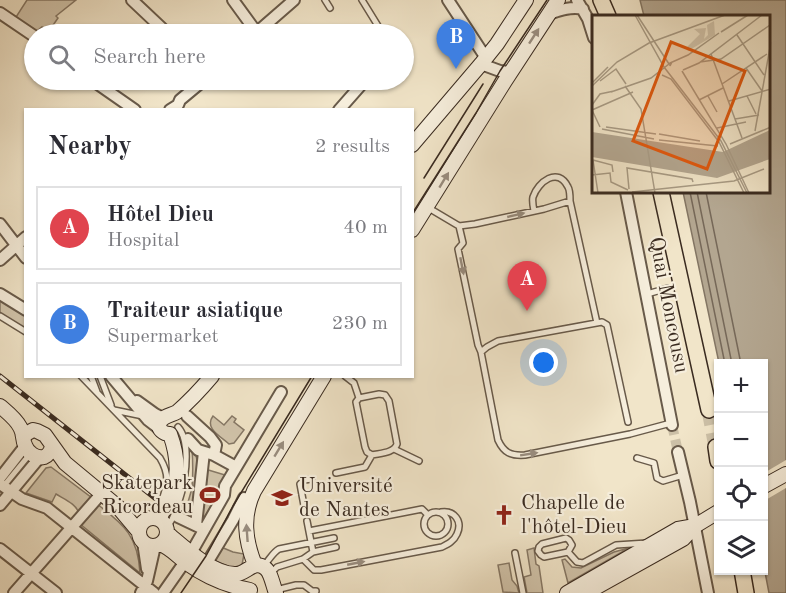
<!DOCTYPE html>
<meta charset="utf-8">
<style>
body{margin:0;font-family:"Old Standard TT",serif;background:#f2f2f3;color:#2b2b33}
.controls{position:absolute;right:18px;bottom:18px;display:grid;overflow:hidden;border-radius:0px;box-shadow:0 2px 4px #0004}
.controls button{width:54px;height:54px;display:grid;place-items:center;padding:0;border:0;border-bottom:2px solid #e1e1e2;background:#fff;color:#2b2b33;font:30px sans-serif}
.you{position:absolute;left:544px;top:363px;width:21px;height:21px;margin:-15px;border:4px solid #fff;border-radius:50%;background:#1a73e8;box-shadow:0 0 0 9px #1a73e833}
.badge{display:grid;place-items:center;width:39px;height:39px;border-radius:50%;background:#8f2418;color:#fff;font-size:20px;font-weight:700}
.pin{position:absolute;translate:-50% -50px;filter:drop-shadow(0 2px 3px #0008)}
.pin::after{content:'';position:absolute;top:32px;width:21px;height:18px;background:inherit;clip-path:polygon(0 0,100% 0,50% 100%)}
.list{margin:0;padding:0;list-style:none}
h2{display:flex;justify-content:space-between;align-items:center;height:78px;margin:0;padding:0 24px;font-size:26px}
h2 small{font-size:20px;font-weight:400;color:#7c7c81}
.list li{display:grid;grid-template-columns:39px 1fr auto;gap:18px;align-items:center;box-sizing:border-box;height:84px;margin:0 12px 12px;padding:0 12px;border:2px solid #e1e1e2;border-radius:0px}
.list b{display:block;font-size:22px;white-space:nowrap}
.list p{margin:0;font-size:20px;white-space:nowrap;color:#7c7c81}
.list em{font-size:20px;font-style:normal;color:#7c7c81}
.icon{flex:none;width:33px;height:33px;fill:none;stroke:currentColor;stroke-width:2;stroke-linecap:round;stroke-linejoin:round}
.map{position:relative;flex:none;width:786px;height:593px;overflow:hidden}
.search{position:absolute;background:#fff;box-shadow:0 2px 4px #0004;left:24px;top:24px;width:390px;height:66px;display:flex;align-items:center;gap:15px;box-sizing:border-box;padding:0 21px;border-radius:33px;color:#7c7c81;font-size:22px}
.panel{position:absolute;background:#fff;box-shadow:0 2px 4px #0004;left:24px;top:108px;width:390px;height:270px;border-radius:0px}
.map>svg:first-child{display:block}
.green{fill:#d2c5ac;stroke:#867866;stroke-width:1.5}
.water{fill:#b3a690;stroke:#837563;stroke-width:1.5}
.pier{fill:#f1e5c9}
.lines{fill:none;stroke-linecap:round;stroke-linejoin:round}
.shore{stroke:#766858;stroke-width:1.5}
.street-tunnel{stroke:#ccc0a7;stroke-width:10;stroke-dasharray:10 5;stroke-linecap:butt}
.primary-tunnel{stroke:#ccc0a7;stroke-width:15;stroke-dasharray:15 8;stroke-linecap:butt}
.lane-casing{stroke:#685a4a;stroke-width:8}
.street-casing{stroke:#685a4a;stroke-width:14}
.secondary-casing{stroke:#3a2b20;stroke-width:16}
.primary-casing{stroke:#3a2b20;stroke-width:18}
.lane{stroke:#f6eedc;stroke-width:5}
.street{stroke:#f6eedc;stroke-width:10}
.secondary{stroke:#f6eedc;stroke-width:14}
.primary{stroke:#f1e5c9;stroke-width:15}
.tram{stroke:#3a2b20;stroke-width:1.5}
.rail-casing{stroke:#3a2b20;stroke-width:5}
.rail{stroke:#f6eedc;stroke-width:3;stroke-dasharray:9;stroke-linecap:butt}
.oneway{fill:#988c7e}
.labels{text-anchor:middle;dominant-baseline:central;stroke-width:4.5;stroke-linejoin:round;paint-order:stroke}
.street-label{font-size:21px;fill:#3a2b20;stroke:#f6eedc}
.poi-label{font-size:21px;fill:#3a2b20;stroke:#f6eedc;text-anchor:start}
.inset-road{fill:none;stroke:#a89b85;stroke-width:1.5}
.view{fill:#df570d;fill-opacity:0.15;stroke:#df570d;stroke-width:3}
.inset-edge{fill:none;stroke:#3a2b20;stroke-width:3}
</style>
<div class="map">
<svg width="786" height="593" viewBox="0 0 786 593">
<rect width="100%" height="100%" fill="#f1e5c9"/>
<filter id="stains"><feTurbulence type="fractalNoise" baseFrequency=".00333" numOctaves="4"/><feColorMatrix values="0 0 0 0 .2 0 0 0 0 .09 0 0 0 0 .02 0 0 0 .5 -.17"/></filter>
<radialGradient id="worn" r=".72"><stop offset=".6" stop-color="#630" stop-opacity="0"/><stop offset="1" stop-color="#630" stop-opacity=".3"/></radialGradient>
<!-- green -->
<path class="green" d="M27,0H76L56,16L58,18L49,31L42,27L37,31L16,17Z
M0,299L25,315V329L0,313Z
M213,416L224,425L232,416L236,419L234,422L244,430L234,443L229,444C220,436 204,428 213,416Z
M192,449L195,451L199,469L194,518L187,516C185,507 190,497 192,488C193,475 193,463 192,449Z
M51,467L92,498L79,514C77,504 64,499 56,494L52,502L26,493L46,468Z
M205,469L225,475L210,519L199,515Z
M97,504C125,525 138,537 140,573L80,524Z
M221,547L233,552L244,554L242,565L239,568L230,567L213,560Z
M534,548L536,564L539,566L543,593H527L524,577L531,575L527,550Z
M629,548L568,583L562,560L565,559L572,567L581,568L614,552Z
M509,563L512,580L517,586L519,593L503,592L498,565Z"/>
<!-- water -->
<path class="water" d="M640,0H786V593H769L764,567V364L719,363L683,192H770V16H644Z"/>
<!-- pier -->
<path class="pier" d="M786,460V488L764,501V473Z"/>
<g class="lines">
<!-- shore -->
<path class="shore" d="M690,192L725,364
M697,192L732,364
M706,192L741,364"/>
<!-- street-tunnel -->
<path class="street-tunnel" d="M672,425L678,452"/>
<!-- primary-tunnel -->
<path class="primary-tunnel" d="M709,410L716,447"/>
<!-- lane casing -->
<g class="lane-casing">
<path id="lane" d="M325,0L330,8
M362,0L383,34
M427,207L459,226L463,243L458,249L478,345L481,352L498,440C504,453 511,456 525,455L630,434L671,423
M534,211C533,206 532,201 533,197C538,182 558,166 568,187C570,190 570,196 570,201
M459,226L475,224L544,209L570,201L597,323
M647,294L668,288
M0,316L26,332
M481,352L487,347L498,341L602,322L607,325L628,422
M81,376L160,458C170,475 168,485 161,502
M91,376L97,392
M100,376L111,405
M345,376L354,383L359,398
M379,394L385,395L389,401L397,444C394,453 381,453 372,455L367,452L365,447L356,402L359,398Z
M114,410L143,416
M394,449L419,461
M637,458L654,463L657,478L663,481L683,475
M336,473L365,467L372,455
M7,482L30,454
M305,511L300,484L304,480L312,479
M424 524a12 12 0 1 1 24 0a12 12 0 1 1-24 0Z
M307,521L313,552L336,547
M167,527C182,509 195,446 178,427
M309,531L422,509L428,515
M566,538L569,540L572,545L568,552L544,557L541,555L538,551L539,547L542,544Z
M568,552L577,562L583,563L616,545L647,543
M515,553L523,593
M303,559L314,570H321L442,547C448,544 454,541 457,534C463,521 454,510 441,512
M263,566C269,561 272,553 279,549L334,538
M270,574L277,567L303,559L313,552
M276,590L296,585H304L312,591H316"/>
</g>
<!-- street casing -->
<g class="street-casing">
<path id="street" d="M132,0L168,34
M233,0L257,33
M448,0L486,58
M577,0L588,19L594,38
M0,13L34,36
M549,14C560,10 572,6 583,9
M255,34L294,0
M481,64L500,71L511,72
M92,80L135,110
M170,110L178,105L180,100L204,80
M339,110L361,85
M626,192L672,425
M0,224L26,258
M0,260L26,237
M0,294L26,310
M111,376L148,420L161,430
M137,401L155,414L163,418
M187,416L210,437L216,445L214,455
M188,439L198,450L214,455L236,467
M678,452L690,502L708,593
M0,478L25,446
M0,484L22,499L47,508L154,593
M0,505L40,457
M178,517L199,527
M196,525L204,452
M143,542L147,569
M0,549L56,593
M210,558L233,520L244,498
M14,593L101,494
M141,593L147,581L155,546
M163,593L191,553L224,495L225,486L281,392"/>
</g>
<!-- secondary casing -->
<g class="secondary-casing">
<path id="secondary" d="M412,145L481,64L497,44L526,0
M412,230L505,81L558,0
M0,406C7,412 16,419 20,427C24,433 22,439 25,445C27,452 36,459 44,457C49,455 51,451 52,446
M170,434C164,434 157,430 160,422C163,416 172,415 177,412C190,401 201,389 212,376
M24,437L26,434L33,430L37,431L45,435L65,463L118,507L139,532
M764,486L786,474
M139 532a14 14 0 1 1 28 0a14 14 0 1 1-28 0Z
M159,519C163,511 169,502 173,493C179,474 177,453 170,434
M167,533C184,547 212,574 235,574C246,575 253,559 265,568C271,572 273,586 276,593
M160,544C171,548 178,557 188,564C205,576 228,586 250,590
M255,565C245,540 242,516 254,491L324,376
M567,593L678,529L695,526
M586,593L683,539L695,526L718,512"/>
</g>
<!-- primary casing -->
<g class="primary-casing">
<path id="primary" d="M601,0L608,16
M661,192L709,410
M716,447L718,461
M742,570L746,593"/>
</g>
<!-- lane -->
<use href="#lane" class="lane"/>
<!-- street -->
<use href="#street" class="street"/>
<!-- secondary -->
<use href="#secondary" class="secondary"/>
<!-- primary -->
<use href="#primary" class="primary"/>
<!-- tram -->
<path class="tram" d="M424,178L483,84
M412,214L476,113L500,71L547,0
M181,593L206,556L233,506L312,376"/>
<!-- rail casing -->
<g class="rail-casing">
<path id="rail" d="M0,376L156,499"/>
</g>
<!-- rail -->
<use href="#rail" class="rail"/>
</g>
<!-- one-way arrows -->
<defs><path id="oneway-solid" d="M-6-.8H1V-3.2L6.5 0L1 3.2V.8H-6Z" transform="scale(1.5)"/></defs>
<g class="oneway">
<use href="#oneway-solid" transform="translate(534 36) rotate(-57)"/>
<use href="#oneway-solid" transform="translate(444 180) rotate(-59)"/>
<use href="#oneway-solid" transform="translate(516 215) rotate(-13)"/>
<use href="#oneway-solid" transform="translate(462 266) rotate(79)"/>
<use href="#oneway-solid" transform="translate(279 449) rotate(-59)"/>
<use href="#oneway-solid" transform="translate(529 454) rotate(-9)"/>
<use href="#oneway-solid" transform="translate(247 533) rotate(-94)"/>
<use href="#oneway-solid" transform="translate(356 563) rotate(-11)"/>
</g>
<!-- icons -->
<defs>
<g id="stadium-bare" transform="scale(1.62)"><path d="M0-5a6.5 5 0 1 0 0 10a6.5 5 0 1 0 0-10ZM-3.5-1.8h7v3.6h-7Z" fill="#8f2418" stroke="#f6eedc" stroke-width="2.5" paint-order="stroke"/></g>
<g id="university-bare" transform="scale(1.62)"><path d="M0-5L7-2L0 1L-7-2ZM-4 1L0 2.5L4 1V4Q0 6-4 4Z" fill="#8f2418" stroke="#f6eedc" stroke-width="2.5" paint-order="stroke"/></g>
<g id="church-bare" transform="scale(1.62)"><path d="M-1.2-6h2.4v3.5h3.3v2.4h-3.3V6h-2.4V-.1h-3.3v-2.4h3.3Z" fill="#8f2418" stroke="#f6eedc" stroke-width="2.5" paint-order="stroke"/></g>
</defs>
<g fill-rule="evenodd">
<use href="#stadium-bare" x="210" y="495"/>
<use href="#university-bare" x="282" y="498"/>
<use href="#church-bare" x="504" y="515"/>
</g>
<g class="labels">
<!-- street labels -->
<g class="street-label">
<text transform="translate(668 305) rotate(79)">Quai Moncousu</text>
</g>
<!-- poi labels -->
<g class="poi-label">
<text x="193" y="483" text-anchor="end">Skatepark<tspan x="193" dy="24">Ricordeau</tspan></text>
<text x="299" y="486">Université<tspan x="299" dy="24">de Nantes</tspan></text>
<text x="521" y="503">Chapelle de<tspan x="521" dy="24">l'hôtel-Dieu</tspan></text>
</g>
</g>
<!-- overview -->
<g transform="translate(592 15)">
<rect width="178" height="178" fill="#f1e5c9"/>
<path d="M122,6L123,20L96,36L94,33L108,19L102,14L114,13L112,24L116,20L115,10Z" fill="#d2c5ac"/>
<path d="M178,115V144L125,163L0,142V117L131,137Z" fill="#b3a690"/>
<path class="inset-road" d="M43,0L72,52L129,126L155,178M45,0L77,49M129,17L156,0M145,20L172,60M119,39L150,123M80,47L78,51V48L96,40L127,18M108,47L129,44L178,10M154,53L170,76M91,55L107,48L170,0M90,56L134,129L157,178M70,60L79,64L127,127L152,178M8,66L24,54L34,69M0,68L16,52M130,69L175,39M0,71L25,47L57,28L133,0M33,71L49,94L63,178M19,77L59,63L77,49M116,81L125,97M155,81L164,99M107,85L131,73M137,86L179,74M0,90L8,79L22,76M0,95L41,77M0,95L8,112M143,104L167,100M14,112L64,119M125,113L154,107M10,114L62,124M163,116L179,27M67,119L108,126M67,125L126,131M138,129L179,112M1,145L6,178M1,145L20,150L21,157M0,160L18,158L19,167L36,175M37,174L35,153L100,164L101,167M40,177L142,166L172,154"/>
<path class="view" d="M79,27L153,56L115,154L41,126Z"/>
<rect width="178" height="178" class="inset-edge"/>
</g>
<rect width="100%" height="100%" filter="url(#stains)"/>
<rect width="100%" height="100%" fill="url(#worn)"/>
</svg>
<div class="controls">
<button>+</button>
<button>−</button>
<button><svg class="icon" aria-label="locate" viewBox="0 0 24 24"><circle cx="12" cy="12" r="6"/><path d="M12 2v4M12 18v4M2 12h4M18 12h4"/></svg></button>
<button><svg class="icon" aria-label="layers" viewBox="0 0 24 24"><path d="M12 4l9 5-9 5-9-5zM3 14l9 5 9-5"/></svg></button>
</div>
<div class="you"></div>
<div class="pin badge" style="left:527px;top:311px;background:#e0444e">A</div>
<div class="pin badge" style="left:456px;top:69px;background:#3f7fe0">B</div>
<div class="search"><svg class="icon" aria-label="search" viewBox="0 0 24 24"><circle cx="10" cy="10" r="6"/><path d="M15 15l6 6"/></svg>Search here</div>
<section class="panel">
<h2>Nearby<small>2 results</small></h2>
<ul class="list">
<li><span class="badge" style="background:#e0444e">A</span><div><b>Hôtel Dieu</b><p>Hospital</p></div><em>40 m</em></li>
<li><span class="badge" style="background:#3f7fe0">B</span><div><b>Traiteur asiatique</b><p>Supermarket</p></div><em>230 m</em></li>
</ul>
</section>
</div>
